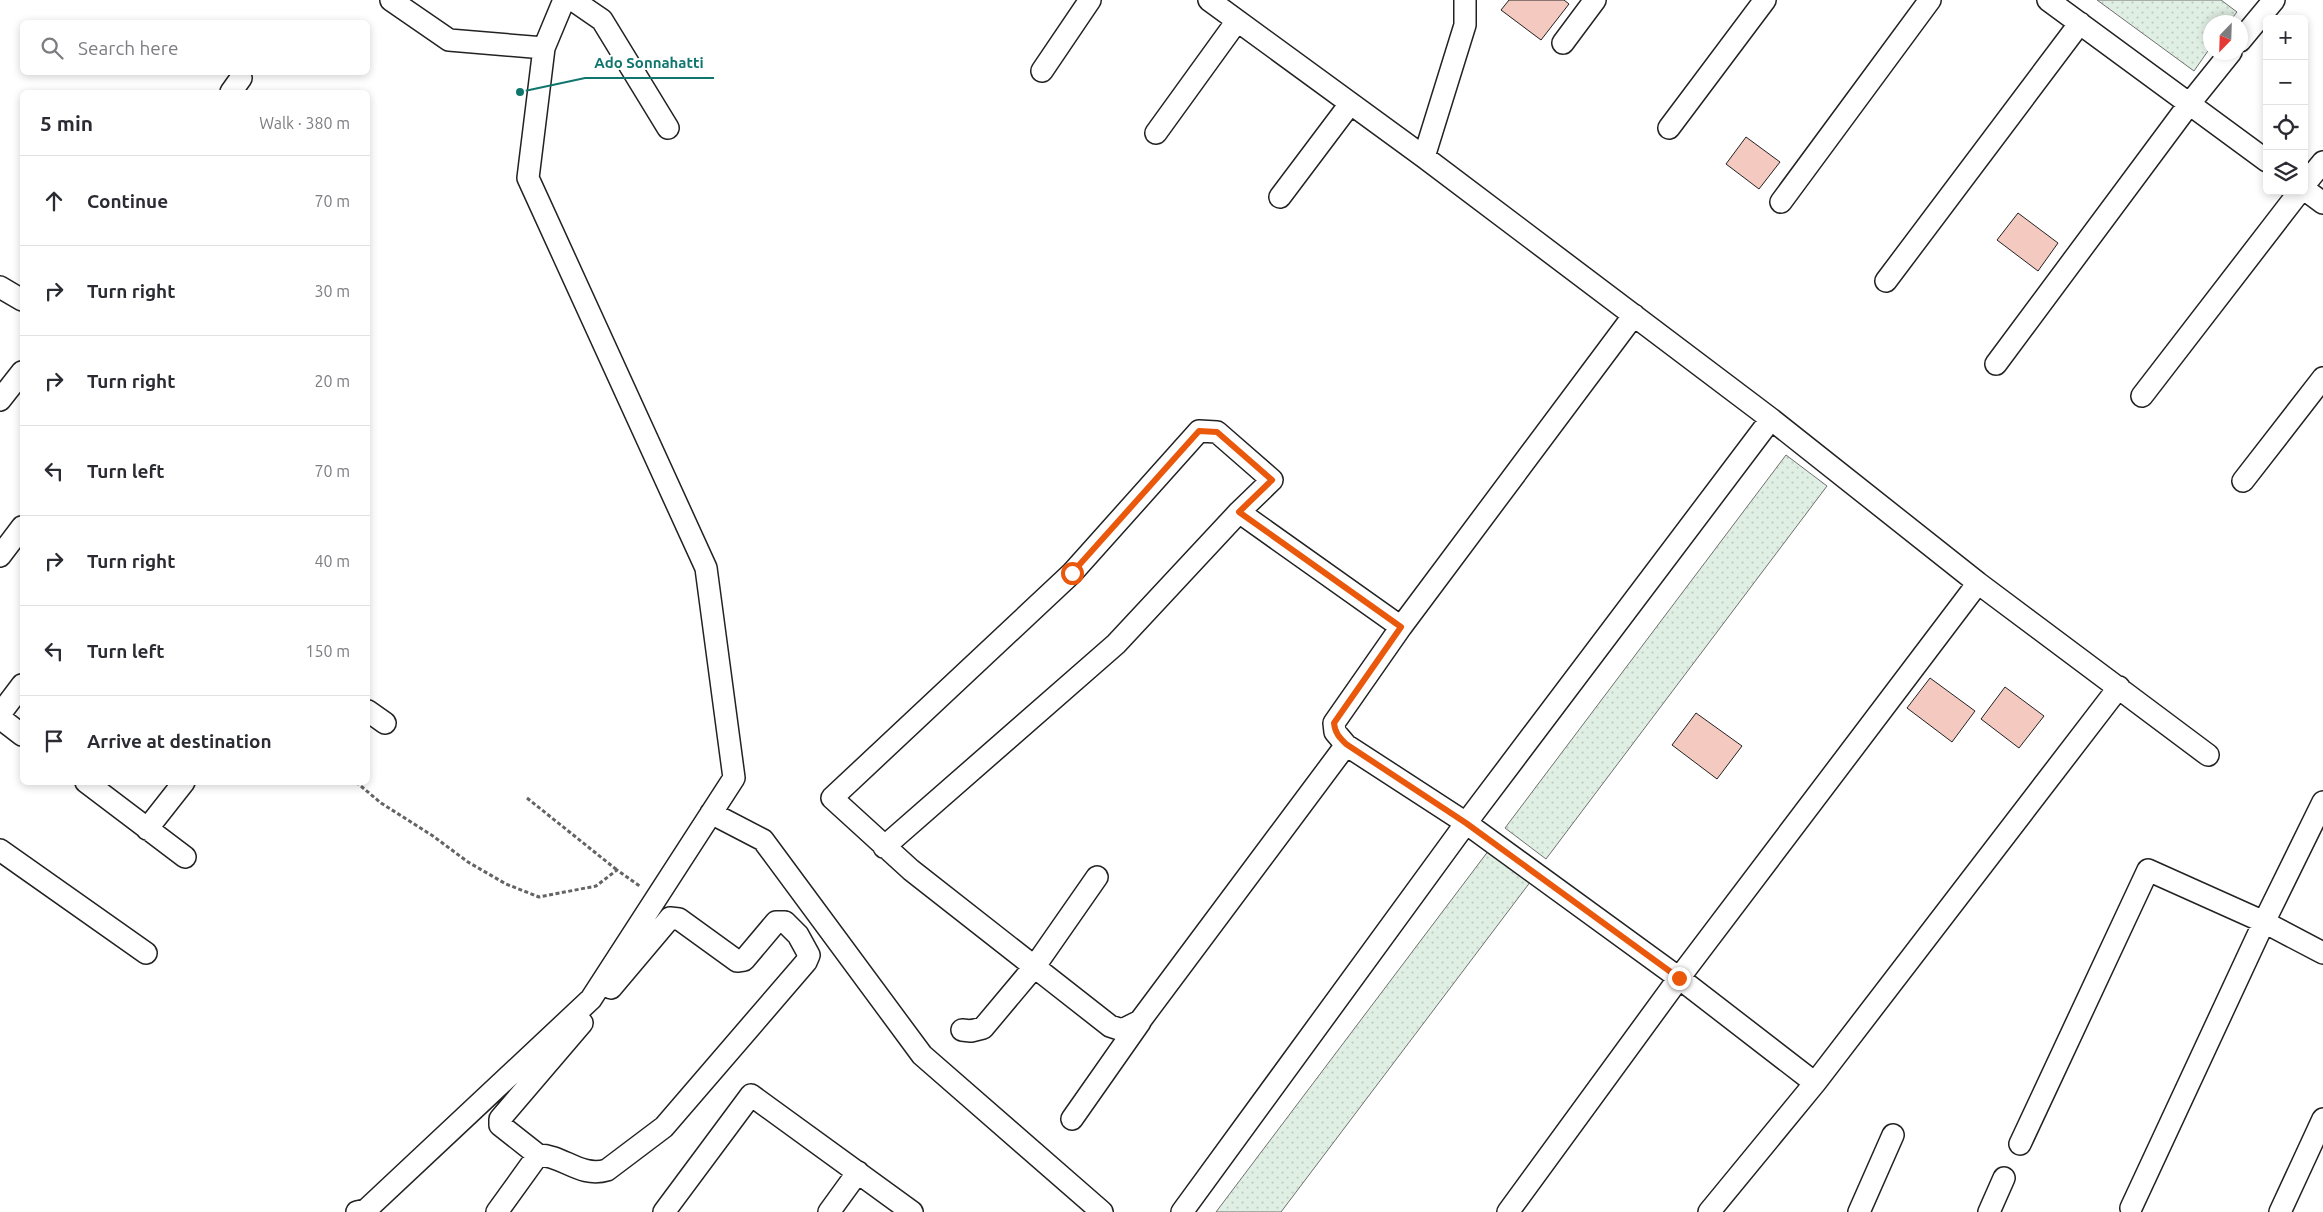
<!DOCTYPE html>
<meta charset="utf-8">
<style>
body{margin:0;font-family:Ubuntu,sans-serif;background:#f7f7f7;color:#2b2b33}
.controls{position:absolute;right:15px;top:15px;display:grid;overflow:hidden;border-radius:8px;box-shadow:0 2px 8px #0003}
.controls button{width:45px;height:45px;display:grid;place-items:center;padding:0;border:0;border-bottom:1px solid #e1e1e2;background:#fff;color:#2b2b33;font:25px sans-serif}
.compass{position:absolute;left:2203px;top:15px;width:45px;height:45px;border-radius:50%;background:#fff;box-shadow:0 2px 8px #0003;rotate:203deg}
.stop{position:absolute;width:15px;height:15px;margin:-11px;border:4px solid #ea580c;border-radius:50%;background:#fff}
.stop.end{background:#ea580c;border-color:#fff;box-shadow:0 1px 5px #0008}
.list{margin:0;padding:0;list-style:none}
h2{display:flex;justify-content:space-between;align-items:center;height:65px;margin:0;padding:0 20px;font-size:21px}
h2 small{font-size:16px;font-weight:400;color:#7c7c81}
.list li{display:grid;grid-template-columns:32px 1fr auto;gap:15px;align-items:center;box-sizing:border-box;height:90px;padding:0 20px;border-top:1px solid #e1e1e2}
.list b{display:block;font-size:19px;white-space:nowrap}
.list em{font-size:16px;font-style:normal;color:#7c7c81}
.icon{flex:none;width:28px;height:28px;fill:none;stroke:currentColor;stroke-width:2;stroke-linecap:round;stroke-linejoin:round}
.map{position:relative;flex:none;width:2323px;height:1212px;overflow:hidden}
.search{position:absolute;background:#fff;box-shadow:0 2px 8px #0003;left:20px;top:20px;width:350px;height:55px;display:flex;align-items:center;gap:12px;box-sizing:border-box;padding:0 18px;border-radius:8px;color:#7c7c81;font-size:19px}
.panel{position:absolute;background:#fff;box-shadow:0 2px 8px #0003;left:20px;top:90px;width:350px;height:695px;border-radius:8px}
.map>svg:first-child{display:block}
.grass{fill:url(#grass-dots);stroke:#6f6f6f}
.building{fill:#f3c9c0;stroke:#222}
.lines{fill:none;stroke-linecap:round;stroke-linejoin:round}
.minor-casing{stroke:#222;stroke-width:24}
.path{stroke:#646464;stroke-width:3;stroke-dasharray:4 2.5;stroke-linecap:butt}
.minor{stroke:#fff;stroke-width:21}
.route{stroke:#ea580c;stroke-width:6}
.leader{fill:none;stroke:#0f766e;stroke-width:2}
.callout-dot{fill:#0f766e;stroke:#fff;stroke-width:2}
.callout-label{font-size:15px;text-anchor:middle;font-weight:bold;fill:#0f766e;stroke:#fff;stroke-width:4;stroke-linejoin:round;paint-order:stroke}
</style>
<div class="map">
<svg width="2323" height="1212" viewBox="0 0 2323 1212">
<defs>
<pattern id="grass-dots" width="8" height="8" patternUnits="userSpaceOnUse" patternTransform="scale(1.25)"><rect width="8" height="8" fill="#e0efe3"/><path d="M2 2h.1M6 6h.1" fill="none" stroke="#c0cdc2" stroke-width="1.8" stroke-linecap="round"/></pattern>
</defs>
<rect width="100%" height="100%" fill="#fff"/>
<!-- grass -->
<path class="grass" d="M2097,0H2221L2237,12L2229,22H2210V48L2194,71Z
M1786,455L1827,486L1546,859L1505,828Z
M1489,850L1531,881L1281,1212H1216Z"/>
<!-- building -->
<path class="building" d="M1509,0H1564L1569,4L1541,40L1501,10Z
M1746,137L1780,162L1759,189L1726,164Z
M2018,213L2058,243L2038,271L1997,240Z
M1930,678L1975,711L1952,742L1907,708Z
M2005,687L2044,716L2019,748L1981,719Z
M1696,713L1742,746L1717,779L1672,745Z"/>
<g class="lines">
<!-- minor casing -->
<g class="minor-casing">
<path id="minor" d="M391,0L449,40L544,48
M573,0L602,20L668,128
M1209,0L1424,157L1771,419L1978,583L2208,755
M2048,0L2267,161
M2240,41L2274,0
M1563,43L1595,0
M1042,71L1090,0
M231,92L241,78
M1669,128L1765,0
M1156,133L1237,21
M1424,157L1465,25V0
M2304,185L2323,162
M2304,189L2323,203
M1280,197L1350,104
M1781,202L1930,0
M1886,281L2080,23
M0,287L22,300
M1634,315L1401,627L1334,723L1335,732L1346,745L1466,823L1679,978L1815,1083
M1996,364L2190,103L2231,52
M2142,396L2300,191
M0,400L22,372
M2243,481L2323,378
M0,556L22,527
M368,711L385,723
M0,714L22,685
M0,718L22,735
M1346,745L1140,1021L1122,1030L1110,1026L911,870L832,798L1072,573L1199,431L1217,432L1272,480L1239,512L1401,627
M86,782L185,857
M711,813L763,840L922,1055L1102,1212
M147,829L184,782
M884,847L1116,644L1239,512
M0,850L146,953
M962,1030L971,1031L983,1028L1035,966L1097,877
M1072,1119L1140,1022
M2020,1144L2148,870L2264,922L2323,953
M538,1155L500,1125V1119L582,1023
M2131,1208L2264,922L2323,802
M357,1212L366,1210L591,999L734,778L706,568L528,178L544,48L564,0
M497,1212L538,1155C563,1155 580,1178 607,1170L664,1127L806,962L809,955L798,935L785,922H776L744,960L737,961L679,919L670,918L611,988
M664,1212L751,1095L912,1212
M829,1212L858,1172
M1182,1212L1466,823L1771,419
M1508,1212L1679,978L1978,583
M1709,1212L1815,1083L2119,687
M1859,1212L1893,1135
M1989,1212L2004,1178
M2280,1212L2323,1119"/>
</g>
<!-- path -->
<path class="path" d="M356,782L381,803L433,836L468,862L506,884L539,897L596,886L617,870L641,887
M527,798L617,870"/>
<!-- minor -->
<use href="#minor" class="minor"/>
</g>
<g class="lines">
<!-- route -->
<path class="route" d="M1072,573L1199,431L1217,432L1272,480L1239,512L1401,627L1334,723C1335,733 1339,737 1346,744L1466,823L1679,978"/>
</g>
<!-- callouts -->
<path class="leader" d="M520 92L585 78H714"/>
<circle class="callout-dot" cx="520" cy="92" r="5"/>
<g class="callout-label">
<text x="649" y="68">Ado Sonnahatti</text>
</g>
</svg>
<div class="controls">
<button>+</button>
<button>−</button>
<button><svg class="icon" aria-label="locate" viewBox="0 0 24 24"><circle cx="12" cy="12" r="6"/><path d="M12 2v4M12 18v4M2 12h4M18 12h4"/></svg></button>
<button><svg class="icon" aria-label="layers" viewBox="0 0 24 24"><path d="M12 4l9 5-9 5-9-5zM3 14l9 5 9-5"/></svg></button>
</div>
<svg class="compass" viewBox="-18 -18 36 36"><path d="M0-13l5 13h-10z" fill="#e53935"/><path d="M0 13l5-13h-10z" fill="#7c7c81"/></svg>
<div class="stop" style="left:1072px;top:573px"></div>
<div class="stop end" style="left:1679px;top:978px"></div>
<div class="search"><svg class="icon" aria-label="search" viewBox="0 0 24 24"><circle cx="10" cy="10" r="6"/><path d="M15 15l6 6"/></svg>Search here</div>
<section class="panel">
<h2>5 min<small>Walk · 380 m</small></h2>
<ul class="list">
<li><svg class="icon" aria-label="ahead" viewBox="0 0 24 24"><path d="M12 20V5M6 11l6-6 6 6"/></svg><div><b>Continue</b></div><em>70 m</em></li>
<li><svg class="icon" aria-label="right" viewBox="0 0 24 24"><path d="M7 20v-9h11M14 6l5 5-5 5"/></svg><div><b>Turn right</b></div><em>30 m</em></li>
<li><svg class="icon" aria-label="right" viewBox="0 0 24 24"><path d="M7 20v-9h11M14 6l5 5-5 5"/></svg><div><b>Turn right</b></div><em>20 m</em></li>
<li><svg class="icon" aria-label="left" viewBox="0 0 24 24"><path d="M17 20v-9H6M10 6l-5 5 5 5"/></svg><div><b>Turn left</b></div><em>70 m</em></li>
<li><svg class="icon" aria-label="right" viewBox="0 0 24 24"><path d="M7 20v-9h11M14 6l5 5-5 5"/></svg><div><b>Turn right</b></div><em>40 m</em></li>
<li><svg class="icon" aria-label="left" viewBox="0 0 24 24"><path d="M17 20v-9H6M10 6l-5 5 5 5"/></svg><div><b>Turn left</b></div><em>150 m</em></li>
<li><svg class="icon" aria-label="arrive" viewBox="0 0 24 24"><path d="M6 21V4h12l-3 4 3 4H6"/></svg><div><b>Arrive at destination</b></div></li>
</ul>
</section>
</div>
